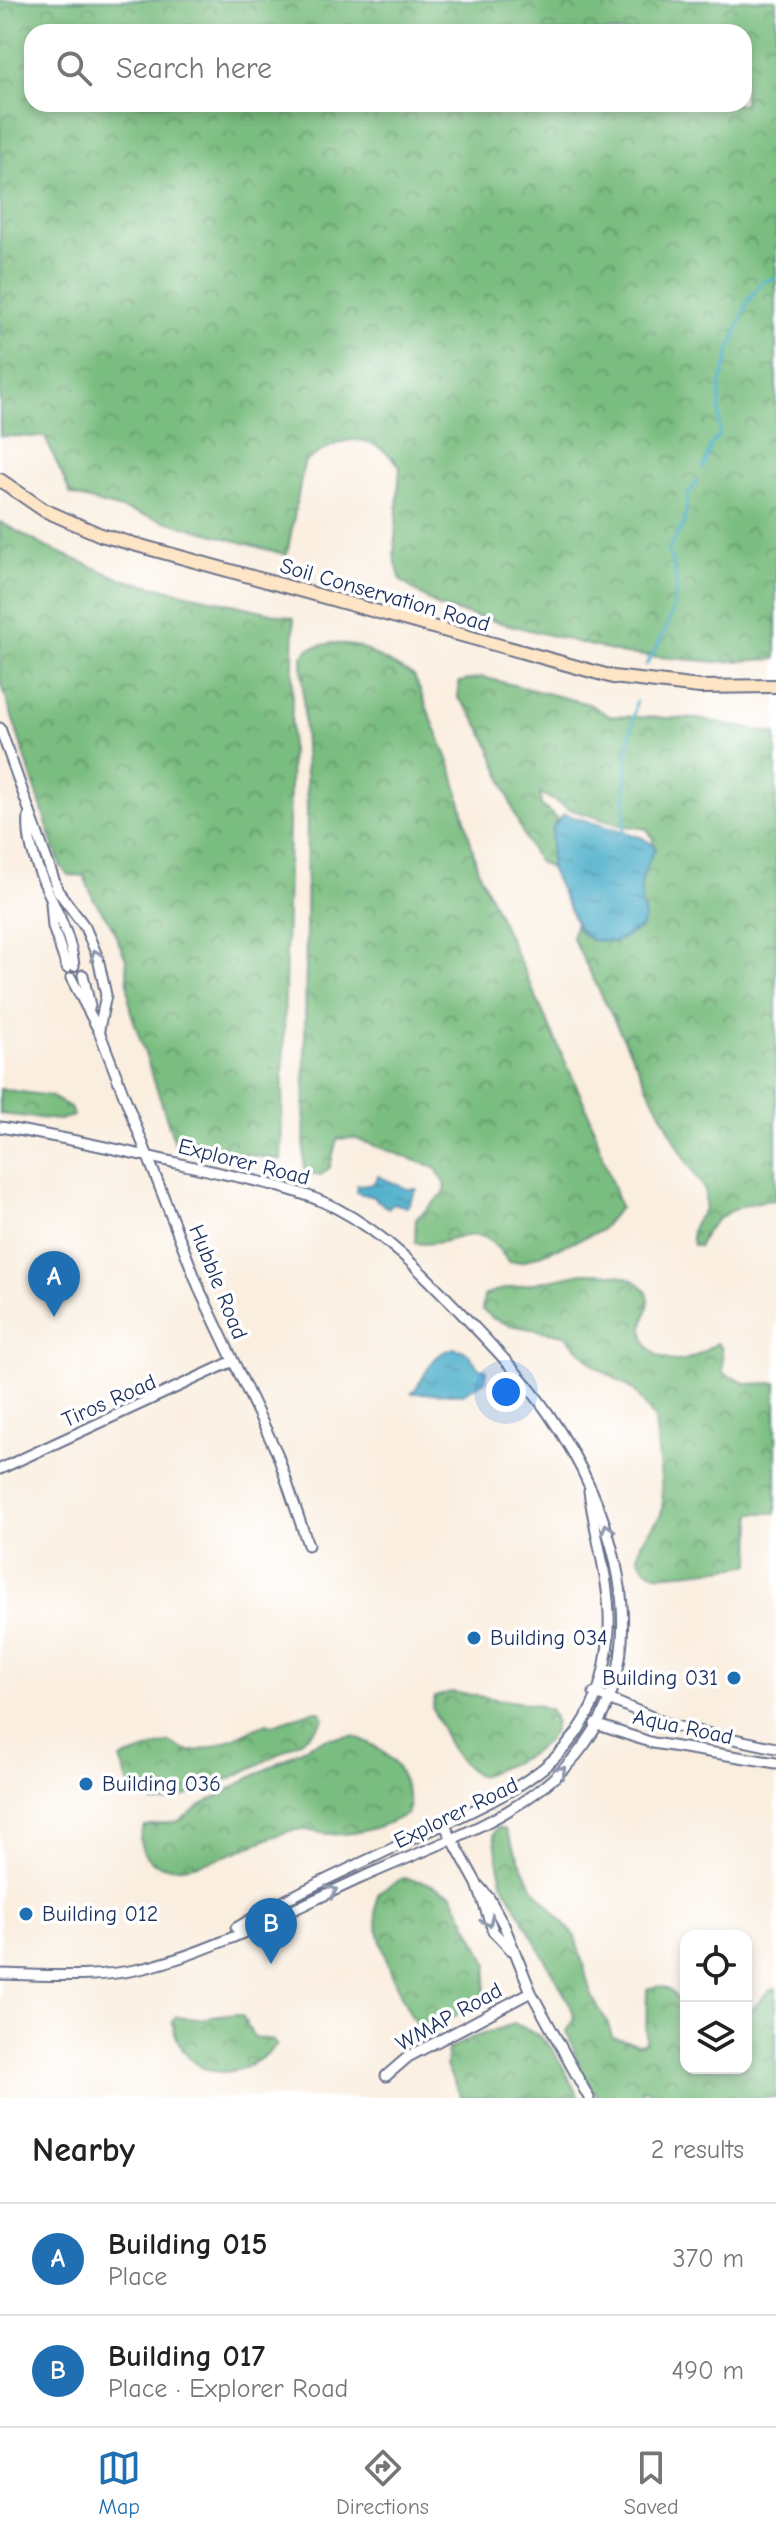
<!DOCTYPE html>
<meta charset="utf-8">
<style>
body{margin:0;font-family:"Comic Neue",sans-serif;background:#f2f2f2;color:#222}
.controls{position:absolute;right:24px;bottom:24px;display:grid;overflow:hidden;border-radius:16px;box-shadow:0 4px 12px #0003}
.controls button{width:72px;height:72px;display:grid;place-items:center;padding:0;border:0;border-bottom:2px solid #e0e0e0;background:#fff;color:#222;font:40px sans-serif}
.you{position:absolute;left:506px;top:1392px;width:28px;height:28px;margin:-20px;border:6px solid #fff;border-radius:50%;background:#1a73e8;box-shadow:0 0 0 12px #1a73e833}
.badge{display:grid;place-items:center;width:52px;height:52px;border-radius:50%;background:#1f6fb2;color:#fff;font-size:26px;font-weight:700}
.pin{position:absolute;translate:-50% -66px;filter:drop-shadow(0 2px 4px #0008)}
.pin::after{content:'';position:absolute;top:42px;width:28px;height:24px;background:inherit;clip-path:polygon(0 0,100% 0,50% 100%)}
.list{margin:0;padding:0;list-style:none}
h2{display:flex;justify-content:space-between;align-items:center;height:104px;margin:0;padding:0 32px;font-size:34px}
h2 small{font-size:26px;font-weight:400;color:#767676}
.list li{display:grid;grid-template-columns:52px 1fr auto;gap:24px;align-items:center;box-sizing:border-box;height:112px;padding:0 32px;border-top:2px solid #e0e0e0}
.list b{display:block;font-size:30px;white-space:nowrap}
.list p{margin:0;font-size:26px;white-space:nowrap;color:#767676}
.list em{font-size:26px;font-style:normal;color:#767676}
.icon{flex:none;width:44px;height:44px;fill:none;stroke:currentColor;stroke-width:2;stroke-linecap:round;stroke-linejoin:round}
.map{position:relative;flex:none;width:776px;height:2098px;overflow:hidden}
.search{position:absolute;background:#fff;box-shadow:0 4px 12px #0003;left:24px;right:24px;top:24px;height:88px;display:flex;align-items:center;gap:20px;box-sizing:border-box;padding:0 28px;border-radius:24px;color:#767676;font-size:30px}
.sheet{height:328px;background:#fff}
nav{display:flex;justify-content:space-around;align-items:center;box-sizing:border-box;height:112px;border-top:2px solid #e0e0e0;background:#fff;font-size:22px;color:#767676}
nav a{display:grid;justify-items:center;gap:4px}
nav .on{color:#1f6fb2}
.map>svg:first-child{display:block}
.forest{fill:url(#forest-crowns);stroke:#4a766f;stroke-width:2;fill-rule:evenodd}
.water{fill:url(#water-ripples);stroke:#326e94;stroke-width:2}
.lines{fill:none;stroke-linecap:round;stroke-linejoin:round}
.stream{stroke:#4aadc9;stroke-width:3}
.minor-casing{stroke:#69728b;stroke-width:13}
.secondary-casing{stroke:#69728b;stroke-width:16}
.minor{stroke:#fff;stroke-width:9}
.secondary{stroke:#fee5c5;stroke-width:12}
.oneway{stroke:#8d97ae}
.poi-dot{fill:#1f6fb2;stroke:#fff;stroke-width:3}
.labels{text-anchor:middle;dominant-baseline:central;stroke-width:7;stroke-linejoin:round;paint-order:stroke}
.street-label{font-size:22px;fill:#1b2f5e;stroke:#fff}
.poi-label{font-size:22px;fill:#1b2f5e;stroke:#fff;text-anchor:start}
</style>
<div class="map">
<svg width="776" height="2098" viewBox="0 0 776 2098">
<defs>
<pattern id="forest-crowns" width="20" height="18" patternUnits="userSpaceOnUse" patternTransform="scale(2)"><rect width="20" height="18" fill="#7abd80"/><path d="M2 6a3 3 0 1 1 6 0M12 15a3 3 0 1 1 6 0" fill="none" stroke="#639a6c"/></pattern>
<pattern id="water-ripples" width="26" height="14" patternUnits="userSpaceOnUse" patternTransform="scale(2)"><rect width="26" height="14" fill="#4aadc9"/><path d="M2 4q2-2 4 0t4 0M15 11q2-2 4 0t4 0" fill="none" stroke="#3d8da6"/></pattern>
</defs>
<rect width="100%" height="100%" fill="#fff"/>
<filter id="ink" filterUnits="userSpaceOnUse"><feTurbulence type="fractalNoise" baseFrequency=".0125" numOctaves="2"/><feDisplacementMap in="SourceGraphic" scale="16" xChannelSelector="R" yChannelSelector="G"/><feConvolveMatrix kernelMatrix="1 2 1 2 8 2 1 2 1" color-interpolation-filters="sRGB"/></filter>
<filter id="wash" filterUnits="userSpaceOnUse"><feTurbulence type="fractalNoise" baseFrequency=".006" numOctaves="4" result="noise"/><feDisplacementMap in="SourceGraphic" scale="32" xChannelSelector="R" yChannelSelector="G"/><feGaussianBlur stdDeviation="1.8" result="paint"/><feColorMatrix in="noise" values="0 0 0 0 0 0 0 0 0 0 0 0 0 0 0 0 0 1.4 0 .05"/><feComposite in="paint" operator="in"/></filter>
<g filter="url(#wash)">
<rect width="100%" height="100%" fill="#faeedf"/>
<!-- forest -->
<path class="forest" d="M0,0H776V659L717,662L624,654L439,607L401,581L394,556L400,466C367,428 341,436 304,463L287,555L71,495L45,437L0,436ZM32,32H744V104H32Z
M0,522L46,547L121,579L294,618L281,1160L175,1143L130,1009L126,959L111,924L94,900L84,876L68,875L60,865L0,679Z
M332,643L360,647L414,676L452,769L478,870L587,1109L620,1207L600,1231L522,1262H508C476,1212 458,1249 415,1243L416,1219L444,1193L446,1187L436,1168L354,1138L337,1139L330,1167L321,1175L308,1173L304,1168L307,808L302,656L310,648Z
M482,677L589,704L610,716L698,719L776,734V1200C746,1201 710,1214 699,1246L693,1245C688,1225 697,1222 705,1208V1191L679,1148L572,937L575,925L580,932L645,918C643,910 639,901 638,893C637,868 666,851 647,829L620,825L569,809L540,793L541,805L557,819L552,829L550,868L539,862C505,815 500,738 458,698L459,682Z
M0,1089L50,1096L70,1107L73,1116L59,1120L0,1114Z
M583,1273C604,1273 633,1272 646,1291C653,1302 644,1316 643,1327C643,1336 645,1344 651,1350C673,1371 695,1358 717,1343L722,1349L723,1373L747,1384L776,1383V1513H752L751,1564C741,1567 665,1576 656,1574C647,1572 642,1565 638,1557L641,1543L661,1515L663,1501L655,1420L635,1391L595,1366L565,1335L510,1325L494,1319L482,1309L484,1296L495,1291Z
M451,1692L537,1705L551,1710C570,1746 505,1766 479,1776C447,1755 448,1739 432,1708L435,1697Z
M313,1711H320L324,1718C315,1744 181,1805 153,1803L143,1791L129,1785L120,1759L170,1742C175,1745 182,1750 187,1751C205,1754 250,1731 267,1723L273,1725Z
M354,1736C380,1747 399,1760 406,1789C408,1799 412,1806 407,1814C387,1826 354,1836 330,1834C319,1834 306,1828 294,1830C261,1836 163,1897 142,1849C139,1840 139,1834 145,1826L179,1821L201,1805L312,1744L328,1738Z
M498,1827L505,1829L533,1888L575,1936L592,1997L607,2021L612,2037L639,2044L646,2042L647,1989C667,1980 675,1996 686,2009V2068H746V2016L770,1990L776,1988V2098H678L642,2089L644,2098H598L581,2071L567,2031L575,2019L571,2006L502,1882L494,1834Z
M403,1878L425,1882L452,1894L488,1965L484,1995L435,2030L421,2031C402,2005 365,1922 379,1892Z
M236,2014L242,2016L254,2037L272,2040L277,2045C237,2085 185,2083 172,2022L176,2017L197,2019Z
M513,2024C552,2033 562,2066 579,2098H462L446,2066L448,2050L471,2038Z"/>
<!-- water -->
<path class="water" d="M564,814L643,838L656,847C641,876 637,886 645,918L641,928L615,942L591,940L580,932L550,868L552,829Z
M378,1176L407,1189H417L407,1207L393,1203L388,1208L373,1197L356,1192L357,1185L373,1184Z
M455,1348L467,1352L479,1368L486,1369V1380L463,1394L412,1393C427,1377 429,1353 455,1348Z"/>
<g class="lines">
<!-- stream -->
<path class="stream" d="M703,468L711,445L719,435L720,386L730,350L748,301L763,281L776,279
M646,665C668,630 688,590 668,551L684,524L688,495L697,481
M624,834L627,755L636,702"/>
</g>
</g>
<g filter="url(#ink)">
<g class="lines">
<!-- minor casing -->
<g class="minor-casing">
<path id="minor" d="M0,728L58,891L85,927L98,958L106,995L99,1029
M29,816C24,869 69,913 74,966
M51,903L53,927L67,968
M83,975L90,1006
M71,978L99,1031L201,1293L277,1453L308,1545
M0,1127C68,1138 135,1153 202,1169C247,1179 295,1187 336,1208C386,1234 424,1274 462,1314C492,1346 523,1377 548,1413C613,1507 658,1643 585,1744C534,1815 438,1843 361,1878C295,1908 209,1954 140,1969C95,1979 46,1975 0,1974
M0,1469L231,1362
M594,1693L674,1726L776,1748
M595,1724L653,1743L776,1763
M444,1824L477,1884L489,1898L504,1925L531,1992L589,2098
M477,1884L493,1931L511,1950
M236,1928C292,1894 351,1868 410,1840C512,1792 602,1762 609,1630C611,1583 595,1537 589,1491
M386,2076L408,2057L531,1992"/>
</g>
<!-- secondary casing -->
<g class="secondary-casing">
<path id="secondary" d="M0,480L44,510L101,535L613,677L700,687L776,686"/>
</g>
<!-- minor -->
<use href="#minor" class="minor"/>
<!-- secondary -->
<use href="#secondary" class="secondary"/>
</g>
<!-- one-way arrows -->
<defs><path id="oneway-chevron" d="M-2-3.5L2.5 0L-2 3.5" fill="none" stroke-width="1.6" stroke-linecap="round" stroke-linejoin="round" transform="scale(2)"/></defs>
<g class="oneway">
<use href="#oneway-chevron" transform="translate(96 955) rotate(-109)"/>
<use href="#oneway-chevron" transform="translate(607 1529) rotate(-107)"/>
<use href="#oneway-chevron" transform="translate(561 1771) rotate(-45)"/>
<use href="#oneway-chevron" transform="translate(332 1891) rotate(-24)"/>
<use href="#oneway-chevron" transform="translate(488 1921) rotate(65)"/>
</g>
</g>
<!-- markers -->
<g class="poi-dot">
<circle cx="474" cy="1638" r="8"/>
<circle cx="734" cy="1678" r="8"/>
<circle cx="86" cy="1784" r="8"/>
<circle cx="26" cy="1914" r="8"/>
</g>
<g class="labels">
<!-- street labels -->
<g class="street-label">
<text transform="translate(385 595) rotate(16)">Soil Conservation Road</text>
<text transform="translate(244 1162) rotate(14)">Explorer Road</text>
<text transform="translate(218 1282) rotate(68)">Hubble Road</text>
<text transform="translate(109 1401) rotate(-24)">Tiros Road</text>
<text transform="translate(683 1727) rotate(12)">Aqua Road</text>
<text transform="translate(456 1813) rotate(-26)">Explorer Road</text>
<text transform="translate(449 2017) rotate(-29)">WMAP Road</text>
</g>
<!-- poi labels -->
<g class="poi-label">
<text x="490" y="1638">Building 034</text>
<text x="718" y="1678" text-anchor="end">Building 031</text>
<text x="102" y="1784">Building 036</text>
<text x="42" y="1914">Building 012</text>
</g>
</g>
</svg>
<div class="controls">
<button><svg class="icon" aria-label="locate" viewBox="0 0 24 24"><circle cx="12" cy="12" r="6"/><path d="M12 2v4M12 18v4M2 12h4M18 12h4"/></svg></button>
<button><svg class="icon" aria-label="layers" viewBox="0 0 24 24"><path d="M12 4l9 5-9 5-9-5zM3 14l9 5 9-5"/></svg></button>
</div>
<div class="you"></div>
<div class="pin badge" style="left:54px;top:1317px">A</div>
<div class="pin badge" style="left:271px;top:1964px">B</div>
<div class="search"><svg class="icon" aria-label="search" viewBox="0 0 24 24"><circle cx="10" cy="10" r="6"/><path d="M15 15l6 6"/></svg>Search here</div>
</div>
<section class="sheet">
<h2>Nearby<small>2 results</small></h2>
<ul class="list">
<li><span class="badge">A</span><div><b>Building 015</b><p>Place</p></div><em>370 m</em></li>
<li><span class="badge">B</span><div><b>Building 017</b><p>Place · Explorer Road</p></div><em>490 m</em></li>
</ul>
</section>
<nav>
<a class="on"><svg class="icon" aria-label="map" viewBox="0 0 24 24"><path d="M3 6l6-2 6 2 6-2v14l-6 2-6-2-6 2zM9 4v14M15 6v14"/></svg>Map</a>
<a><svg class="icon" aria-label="directions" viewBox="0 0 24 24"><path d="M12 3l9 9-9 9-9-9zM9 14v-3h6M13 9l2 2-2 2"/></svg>Directions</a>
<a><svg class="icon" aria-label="saved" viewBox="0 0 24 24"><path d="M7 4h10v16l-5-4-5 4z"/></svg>Saved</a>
</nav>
